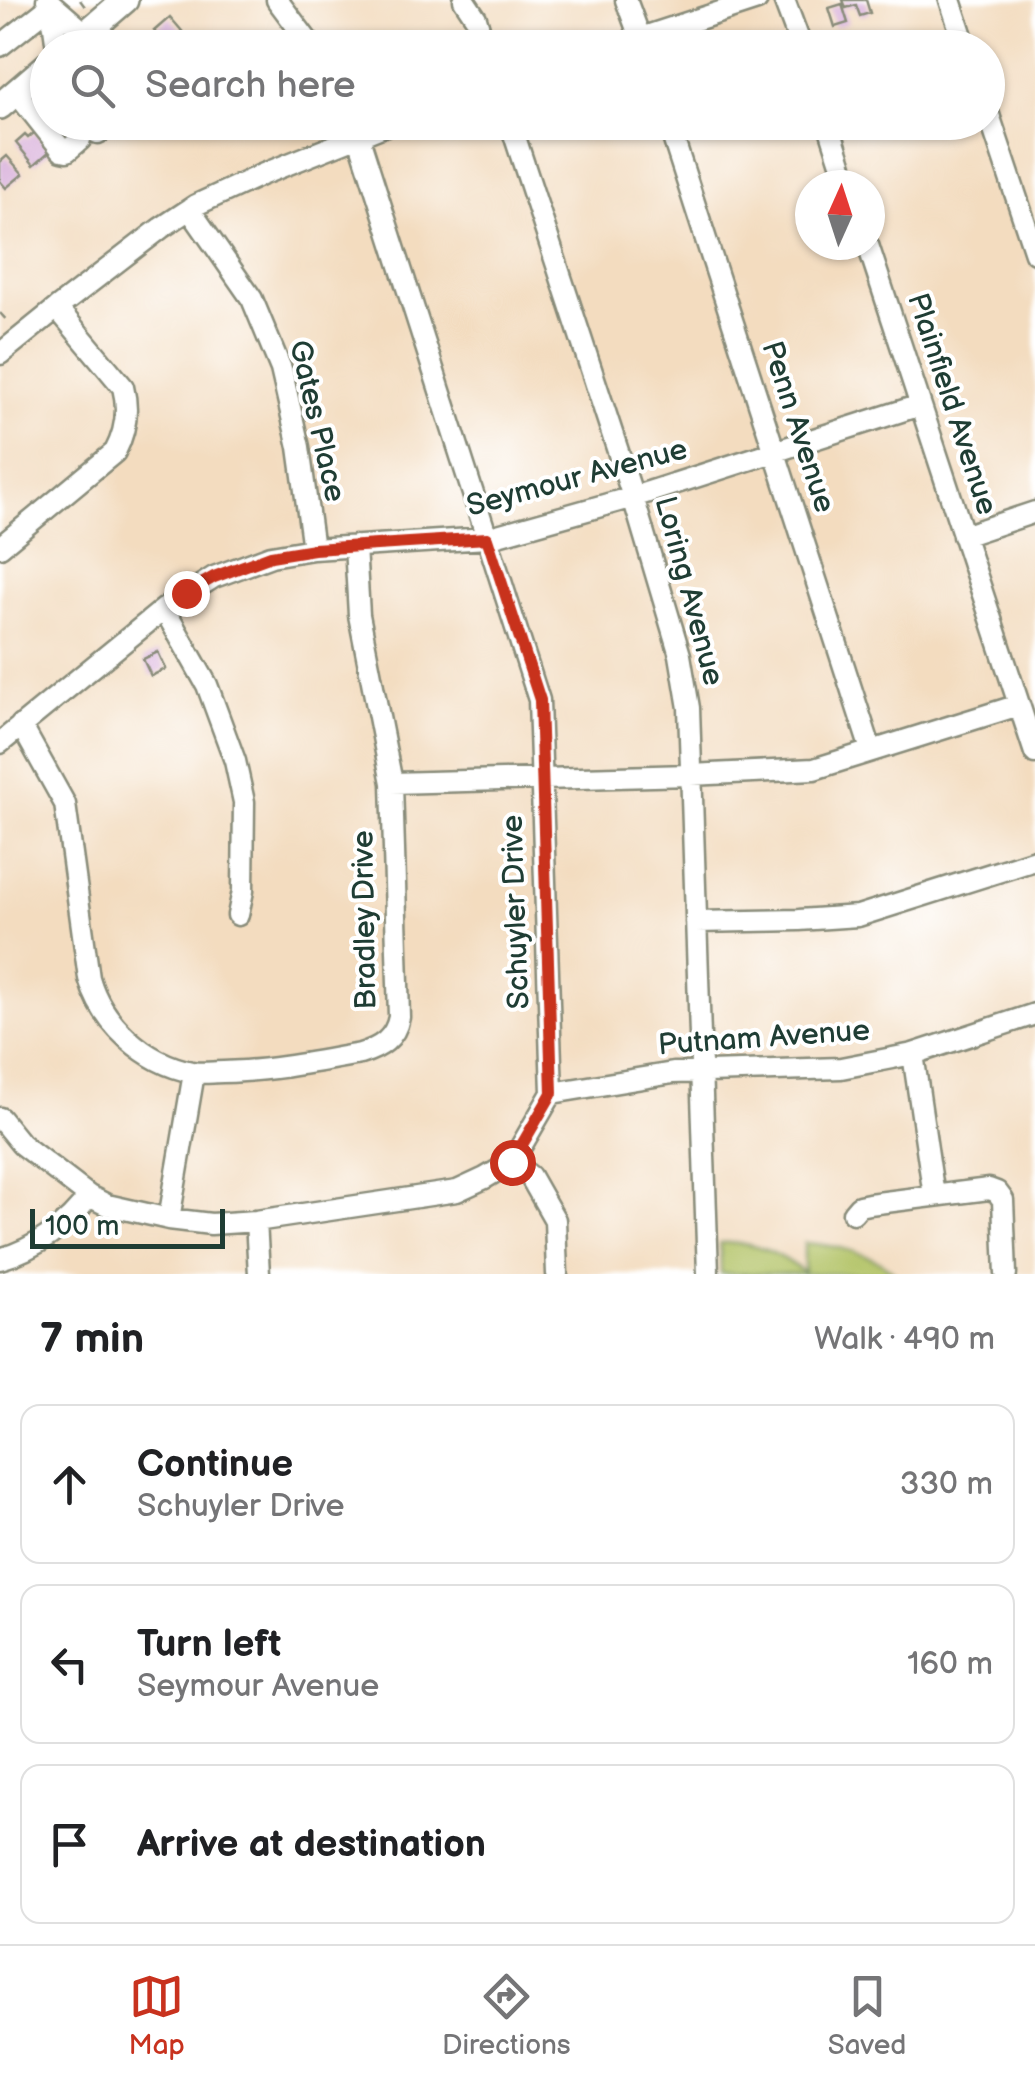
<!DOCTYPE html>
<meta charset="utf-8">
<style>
body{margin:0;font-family:"Balsamiq Sans",sans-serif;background:#f2f2f2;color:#202124}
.compass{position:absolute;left:795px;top:170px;width:90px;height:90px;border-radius:50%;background:#fff;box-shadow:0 2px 8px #0004;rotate:3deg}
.scale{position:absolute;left:30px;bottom:25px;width:195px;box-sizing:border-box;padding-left:10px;border:5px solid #1f3d34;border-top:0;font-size:28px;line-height:35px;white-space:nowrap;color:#1f3d34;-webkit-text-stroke:8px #fff;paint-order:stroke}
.stop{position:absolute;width:30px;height:30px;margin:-22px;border:8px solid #c8321e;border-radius:50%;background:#fff}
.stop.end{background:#c8321e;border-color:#fff;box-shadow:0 2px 10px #0008}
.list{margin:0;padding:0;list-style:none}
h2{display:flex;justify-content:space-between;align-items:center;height:130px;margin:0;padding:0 40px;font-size:42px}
h2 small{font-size:32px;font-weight:400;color:#757577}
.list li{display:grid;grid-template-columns:65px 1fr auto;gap:30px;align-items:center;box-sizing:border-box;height:160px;margin:0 20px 20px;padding:0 20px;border:2px solid #e0e0e0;border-radius:20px}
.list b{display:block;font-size:38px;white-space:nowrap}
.list p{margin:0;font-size:32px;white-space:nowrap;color:#757577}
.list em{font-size:32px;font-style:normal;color:#757577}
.icon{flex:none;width:55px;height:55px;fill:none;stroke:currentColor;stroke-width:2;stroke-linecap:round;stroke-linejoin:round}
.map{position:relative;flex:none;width:1035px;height:1274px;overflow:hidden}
.search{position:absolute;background:#fff;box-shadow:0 2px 8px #0004;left:30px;right:30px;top:30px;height:110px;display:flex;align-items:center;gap:25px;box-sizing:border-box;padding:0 35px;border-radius:55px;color:#757577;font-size:38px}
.sheet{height:670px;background:#fff}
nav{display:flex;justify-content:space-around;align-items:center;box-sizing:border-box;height:140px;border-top:2px solid #e0e0e0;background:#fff;font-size:28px;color:#757577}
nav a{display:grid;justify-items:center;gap:5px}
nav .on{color:#c8321e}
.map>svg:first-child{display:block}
.green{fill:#b2c366;stroke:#68804d;stroke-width:2.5}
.building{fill:#d8afda}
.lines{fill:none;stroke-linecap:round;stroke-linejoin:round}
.minor-casing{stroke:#898c7a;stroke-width:25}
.major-casing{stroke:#898c7a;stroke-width:30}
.path{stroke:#898c7a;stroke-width:2.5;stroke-dasharray:8 8;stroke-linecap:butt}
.minor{stroke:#fff;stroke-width:20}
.major{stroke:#fff;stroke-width:25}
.route{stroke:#c8321e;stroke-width:12}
.labels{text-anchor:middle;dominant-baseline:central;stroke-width:8;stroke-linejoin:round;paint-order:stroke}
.street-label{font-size:30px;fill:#1f3d34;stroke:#fff}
</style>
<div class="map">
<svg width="1035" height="1274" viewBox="0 0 1035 1274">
<rect width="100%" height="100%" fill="#fff"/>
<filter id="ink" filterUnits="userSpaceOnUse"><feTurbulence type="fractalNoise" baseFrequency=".01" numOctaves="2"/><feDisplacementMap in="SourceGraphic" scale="20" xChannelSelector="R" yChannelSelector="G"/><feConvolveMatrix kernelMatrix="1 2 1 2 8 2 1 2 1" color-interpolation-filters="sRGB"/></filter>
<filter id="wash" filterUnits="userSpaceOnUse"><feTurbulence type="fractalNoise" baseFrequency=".0048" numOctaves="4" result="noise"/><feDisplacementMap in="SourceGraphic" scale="40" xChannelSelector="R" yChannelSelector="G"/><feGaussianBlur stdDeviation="2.25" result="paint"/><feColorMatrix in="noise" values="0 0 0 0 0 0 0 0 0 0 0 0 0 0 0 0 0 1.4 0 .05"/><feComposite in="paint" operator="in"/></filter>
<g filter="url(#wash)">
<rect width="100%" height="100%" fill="#f3dcbf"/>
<!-- green -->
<path class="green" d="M720,1243C751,1241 781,1253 804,1273V1243C829,1244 879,1254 895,1274H721Z"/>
<g id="blocks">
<!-- building -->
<path class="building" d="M843,0H866L870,13L860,16L856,5L846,8Z
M842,4L848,23L835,27L829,8Z
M170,17L182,31L166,45L154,31Z
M48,110V122H74L56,137L40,117Z
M35,132L50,151L34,165L16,143L25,135L28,138Z
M7,156L23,174L6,188L0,181V162Z
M158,652L166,669L151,676L143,659Z"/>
</g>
</g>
<g filter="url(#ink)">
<use href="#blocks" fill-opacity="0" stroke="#898c7a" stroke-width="2.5"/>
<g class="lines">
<!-- minor casing -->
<g class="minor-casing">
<path id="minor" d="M47,0L85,33
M277,0L313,48
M464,0L476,18L485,48
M626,0L644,48
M784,0L802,48
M950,0L966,48
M51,6L57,48
M95,25L114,48
M0,46L51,6
M610,48L757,0
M16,92L62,150L67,151L80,140
M988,112L1035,253
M84,122L89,129L98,133L111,126L113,122
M510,122L633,497L680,655L689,708L708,1274
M668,122L871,750
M828,122L848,185
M190,210L252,299L281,369L299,447L313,549
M868,245L1035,753
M0,354L57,308L161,228L196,205L261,175L394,122
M963,536L1035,512
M0,547L115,452C126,431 129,410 123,387L57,308
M164,609L207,685L235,761L244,802L243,891L238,915
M21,725L65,804L89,978C102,1024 145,1063 192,1072C202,1074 213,1072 223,1072C269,1071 315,1062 360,1054C380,1048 395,1039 399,1017L392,783L359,615L355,546
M0,743L164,609L214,577L271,556L313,549L487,538L633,497L920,405
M392,783L690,775L814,769L1019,705
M696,922L799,920L858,916L1035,860
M913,1054L934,1196
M552,1093L673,1073L841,1068L913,1054L1035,1014
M0,1118L21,1144L89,1196L107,1205L169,1219L211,1224L256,1221L457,1191L485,1178L512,1162L552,1093L539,700L354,122
M512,1162L530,1176L555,1220L557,1274
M853,1213L859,1206L869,1204L989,1189L997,1192L1003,1200L1006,1274
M169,1219L194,1073
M256,1221L259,1274
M0,1259C35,1249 68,1226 89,1196"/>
</g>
<!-- major casing -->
<g class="major-casing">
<path id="major" d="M69,48L125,0
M0,106L48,65"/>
</g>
<!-- path -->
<path class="path" d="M80,0L86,8
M0,313L9,323"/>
<!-- minor -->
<use href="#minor" class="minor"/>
<!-- major -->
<use href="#major" class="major"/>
</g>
</g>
<g class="lines" filter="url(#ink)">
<!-- route -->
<path class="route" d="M186,593L214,577L271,556L314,549L487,538L540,700L552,1093L512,1162"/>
</g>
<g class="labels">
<!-- street labels -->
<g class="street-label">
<text transform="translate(952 404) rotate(72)">Plainfield Avenue</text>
<text transform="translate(317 421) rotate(77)">Gates Place</text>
<text transform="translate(798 427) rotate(72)">Penn Avenue</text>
<text transform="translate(577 478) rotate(-15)">Seymour Avenue</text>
<text transform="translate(689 591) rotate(75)">Loring Avenue</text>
<text transform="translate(516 912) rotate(-92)">Schuyler Drive</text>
<text transform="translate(365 920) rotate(-91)">Bradley Drive</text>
<text transform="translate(764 1038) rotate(-4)">Putnam Avenue</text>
</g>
</g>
</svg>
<svg class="compass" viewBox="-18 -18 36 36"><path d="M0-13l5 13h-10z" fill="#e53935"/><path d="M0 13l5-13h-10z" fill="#757577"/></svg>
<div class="scale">100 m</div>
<div class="stop" style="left:512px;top:1162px"></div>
<div class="stop end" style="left:186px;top:593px"></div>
<div class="search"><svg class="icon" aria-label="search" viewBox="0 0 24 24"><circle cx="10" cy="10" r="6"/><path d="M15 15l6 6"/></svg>Search here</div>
</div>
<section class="sheet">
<h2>7 min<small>Walk · 490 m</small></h2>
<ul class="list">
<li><svg class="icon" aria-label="ahead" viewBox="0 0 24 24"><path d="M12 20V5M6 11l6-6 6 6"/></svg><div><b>Continue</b><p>Schuyler Drive</p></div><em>330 m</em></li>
<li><svg class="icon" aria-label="left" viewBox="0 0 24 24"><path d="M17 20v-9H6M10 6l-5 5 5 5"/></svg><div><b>Turn left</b><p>Seymour Avenue</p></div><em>160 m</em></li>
<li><svg class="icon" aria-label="arrive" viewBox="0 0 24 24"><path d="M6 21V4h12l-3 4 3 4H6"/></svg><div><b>Arrive at destination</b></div></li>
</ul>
</section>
<nav>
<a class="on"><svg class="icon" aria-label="map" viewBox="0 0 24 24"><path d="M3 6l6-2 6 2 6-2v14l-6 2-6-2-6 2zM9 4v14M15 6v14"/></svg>Map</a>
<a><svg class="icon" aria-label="directions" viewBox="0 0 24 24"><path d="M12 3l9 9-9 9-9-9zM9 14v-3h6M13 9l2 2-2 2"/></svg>Directions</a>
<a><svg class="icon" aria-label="saved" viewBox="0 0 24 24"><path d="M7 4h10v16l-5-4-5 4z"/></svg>Saved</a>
</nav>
